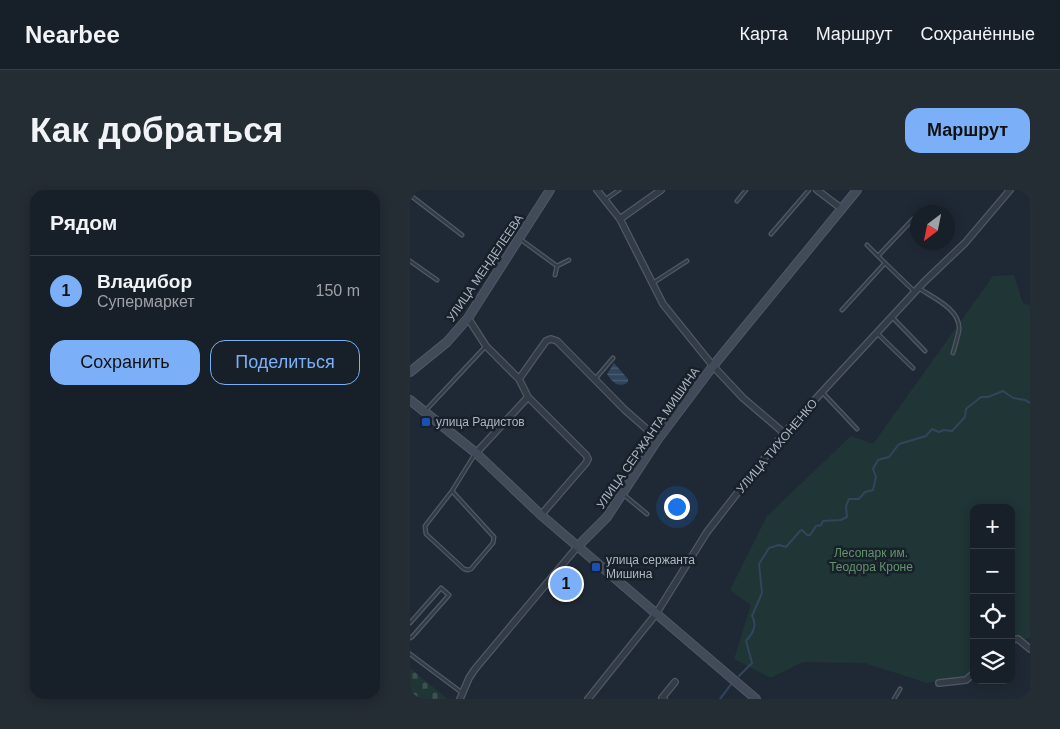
<!DOCTYPE html>
<html lang="ru">
<meta charset="utf-8">
<style>
body{margin:0;font-family:Helvetica,sans-serif;background:#242c34;color:#f1f3f6}
.controls{position:absolute;right:15px;bottom:15px;display:grid;overflow:hidden;border-radius:10px;box-shadow:0 2px 12px #0003}
.controls button{width:45px;height:45px;display:grid;place-items:center;padding:0;border:0;border-bottom:1px solid #363d45;background:#171f28;color:#f1f3f6;font:25px sans-serif}
.compass{position:absolute;left:500px;top:15px;width:45px;height:45px;border-radius:50%;background:#171f28;box-shadow:0 2px 12px #0003;rotate:212deg}
.you{position:absolute;left:266px;top:316px;width:18px;height:18px;margin:-12px;border:4px solid #fff;border-radius:50%;background:#1a73e8;box-shadow:0 0 0 8px #1a73e833}
.badge{display:grid;place-items:center;width:32px;height:32px;border-radius:50%;background:#7bb0f9;color:#111;font-size:16px;font-weight:700}
.pin{position:absolute;translate:-50% -50%;border:2px solid #fff;box-shadow:0 1px 5px #0006}
.list{margin:0;padding:0;list-style:none}
h2{display:flex;justify-content:space-between;align-items:center;height:65px;margin:0;padding:0 20px;font-size:21px}
h2 small{font-size:16px;font-weight:400;color:#9ea2a8}
.list li{display:grid;grid-template-columns:32px 1fr auto;gap:15px;align-items:center;box-sizing:border-box;height:70px;padding:0 20px;border-top:1px solid #363d45}
.list b{display:block;font-size:19px;white-space:nowrap}
.list p{margin:0;font-size:16px;white-space:nowrap;color:#9ea2a8}
.list em{font-size:16px;font-style:normal;color:#9ea2a8}
.actions{display:flex;gap:10px;padding:15px 20px}
.actions a{flex:1;padding:11px 0;border:1px solid #7bb0f9;border-radius:15px;text-align:center;font-size:18px;color:#7bb0f9}
.actions .main{background:#7bb0f9;color:#111}
.icon{flex:none;width:28px;height:28px;fill:none;stroke:currentColor;stroke-width:2;stroke-linecap:round;stroke-linejoin:round}
.map{position:relative;flex:none;width:620px;height:509px;overflow:hidden;border-radius:15px}
header{display:flex;align-items:center;gap:30px;box-sizing:border-box;height:70px;padding:0 25px;background:#171f28;border-bottom:1px solid #363d45}
header strong{font-size:24px}
nav{display:flex;gap:28px;margin-inline-start:auto;font-size:18px}
.intro{display:flex;align-items:center;justify-content:space-between;box-sizing:border-box;height:120px;padding:0 30px}
h1{margin:0;font-size:35px}
.button{padding:12px 22px;border-radius:15px;background:#7bb0f9;color:#111;font-size:18px;font-weight:700}
main{display:flex;gap:30px;padding:0 30px}
aside{flex:1;background:#171f28;border-radius:15px;box-shadow:0 2px 12px #0003}
.map>svg:first-child{display:block}
.green{fill:#203536}
.cemetery{fill:url(#cemetery-stones)}
.water{fill:url(#water-rules)}
.lines{fill:none;stroke-linecap:round;stroke-linejoin:round}
.stream{stroke:#31455d;stroke-width:2}
.lane-casing{stroke:#4f5964;stroke-width:5}
.street-casing{stroke:#4f5964;stroke-width:8}
.secondary-casing{stroke:#4f5964;stroke-width:10}
.lane{stroke:#323b46;stroke-width:2.5}
.street{stroke:#323b46;stroke-width:5.5}
.secondary{stroke:#404a59;stroke-width:8}
.transit-dot{fill:#1a4fb4;stroke:#18202a;stroke-width:2}
.labels{text-anchor:middle;dominant-baseline:central;stroke-width:5;stroke-linejoin:round;paint-order:stroke}
.street-label{font-size:12px;fill:#acb6c3;stroke:#18202a}
.poi-label{font-size:12px;fill:#acb6c3;stroke:#18202a;text-anchor:start}
.park-label{font-size:12px;fill:#64936d;stroke:#18202a}
</style>
<header>
<strong>Nearbee</strong>
<nav><a>Карта</a><a>Маршрут</a><a>Сохранённые</a></nav>
</header>
<div class="intro"><h1>Как добраться</h1><a class="button">Маршрут</a></div>
<main>
<aside>
<h2>Рядом<small></small></h2>
<ul class="list">
<li><span class="badge">1</span><div><b>Владибор</b><p>Супермаркет</p></div><em>150 m</em></li>
</ul>
<div class="actions"><a class="main">Сохранить</a><a>Поделиться</a></div>
</aside>
<div class="map">
<svg width="620" height="509" viewBox="0 0 620 509">
<defs>
<pattern id="cemetery-stones" width="16" height="16" patternUnits="userSpaceOnUse" patternTransform="scale(1.25)"><rect width="16" height="16" fill="#203536"/><path d="M2 7V4a2 2 0 0 1 4 0v3zM10 15v-3a2 2 0 0 1 4 0v3z" fill="#3e5051"/></pattern>
<pattern id="water-rules" width="6" height="5" patternUnits="userSpaceOnUse" patternTransform="scale(1.25)"><rect width="6" height="5" fill="#31455d"/><path d="M0 2.5h6" fill="none" stroke="#4c5e73"/></pattern>
</defs>
<rect width="100%" height="100%" fill="#1f2935"/>
<!-- green -->
<path class="green" d="M604,85L613,113L620,115V448L601,452V318H564V482L558,487L517,493L455,473L393,472L361,488L324,469L341,415L320,400L357,326L441,246L463,254L583,86Z"/>
<!-- cemetery -->
<path class="cemetery" d="M0,478L37,509H0Z"/>
<!-- water -->
<path class="water" d="M204,173L218,189V192C209,199 202,192 197,184Z"/>
<g class="lines">
<!-- stream -->
<path class="stream" d="M329,486L342,473L336,451C342,444 348,436 342,426L352,403L349,374L359,358L369,355L376,357L390,341L392,340L397,345H400L406,336L411,335L413,331L431,330L437,327L436,316L439,309H449L455,302L463,300L466,287L463,279L468,270L479,267L489,254L516,246L522,239L529,242L534,240L542,241L555,227L556,219L571,207H578L593,201L603,208L615,210L620,213
M310,509L322,493"/>
<!-- lane casing -->
<g class="lane-casing">
<path id="lane" d="M0,5L52,45
M196,9L209,0
M327,11L336,0
M361,44L399,0
M110,49L147,76L145,85
M457,55L475,73
M468,66L503,29
M0,71L27,90
M147,76L159,70
M243,93L277,71
M510,99C524,108 551,120 549,140C548,147 545,155 543,163
M432,120L475,73L504,101
M483,128L515,161
M468,144L503,178
M185,189L203,168
M413,203L447,239
M16,220L75,157
M42,301L84,347L83,353L61,379L58,380L54,379L16,344L15,336L42,301L65,264
M214,305L237,324
M0,433L31,398L39,405L2,447L0,448
M0,464L51,502
M484,509L490,499"/>
</g>
<!-- street casing -->
<g class="street-casing">
<path id="street" d="M187,0L210,29L253,114L303,176L333,208L374,243
M407,0L432,19
M210,29L251,0
M58,128L76,156L109,189L118,207L176,265L178,269L176,273L131,325
M109,189L136,151L141,149L147,151L215,220L248,249
M66,263L118,207
M601,450L608,449L620,459
M529,493L556,490L564,483
M50,509L59,488L65,479L168,356
M178,509L246,424L297,342L374,243L514,92L555,53L600,0
M254,509L252,508L265,492"/>
</g>
<!-- secondary casing -->
<g class="secondary-casing">
<path id="secondary" d="M0,182L37,152L58,128L140,0
M0,210L66,263L131,325L346,509
M168,356L197,327L248,249L303,176L447,0"/>
</g>
<!-- lane -->
<use href="#lane" class="lane"/>
<!-- street -->
<use href="#street" class="street"/>
<!-- secondary -->
<use href="#secondary" class="secondary"/>
</g>
<!-- markers -->
<g class="transit-dot">
<rect x="11" y="227" width="10" height="10" rx="2.5"/>
<rect x="181" y="372" width="10" height="10" rx="2.5"/>
</g>
<g class="labels">
<!-- street labels -->
<g class="street-label">
<text transform="translate(75 78) rotate(-56)">УЛИЦА МЕНДЕЛЕЕВА</text>
<text transform="translate(238 248) rotate(-55)">УЛИЦА СЕРЖАНТА МИШИНА</text>
<text transform="translate(367 256) rotate(-50)">УЛИЦА ТИХОНЕНКО</text>
</g>
<!-- poi labels -->
<g class="poi-label">
<text x="26" y="232">улица Радистов</text>
<text x="196" y="370">улица cержанта<tspan x="196" dy="14">Мишина</tspan></text>
</g>
<!-- park labels -->
<g class="park-label">
<text x="461" y="363">Лесопарк им.<tspan x="461" dy="14">Теодора Кроне</tspan></text>
</g>
</g>
</svg>
<div class="controls">
<button>+</button>
<button>−</button>
<button><svg class="icon" aria-label="locate" viewBox="0 0 24 24"><circle cx="12" cy="12" r="6"/><path d="M12 2v4M12 18v4M2 12h4M18 12h4"/></svg></button>
<button><svg class="icon" aria-label="layers" viewBox="0 0 24 24"><path d="M12 4l9 5-9 5-9-5zM3 14l9 5 9-5"/></svg></button>
</div>
<svg class="compass" viewBox="-18 -18 36 36"><path d="M0-13l5 13h-10z" fill="#e53935"/><path d="M0 13l5-13h-10z" fill="#9ea2a8"/></svg>
<div class="you"></div>
<div class="pin badge" style="left:156px;top:394px">1</div>
</div>
</main>
